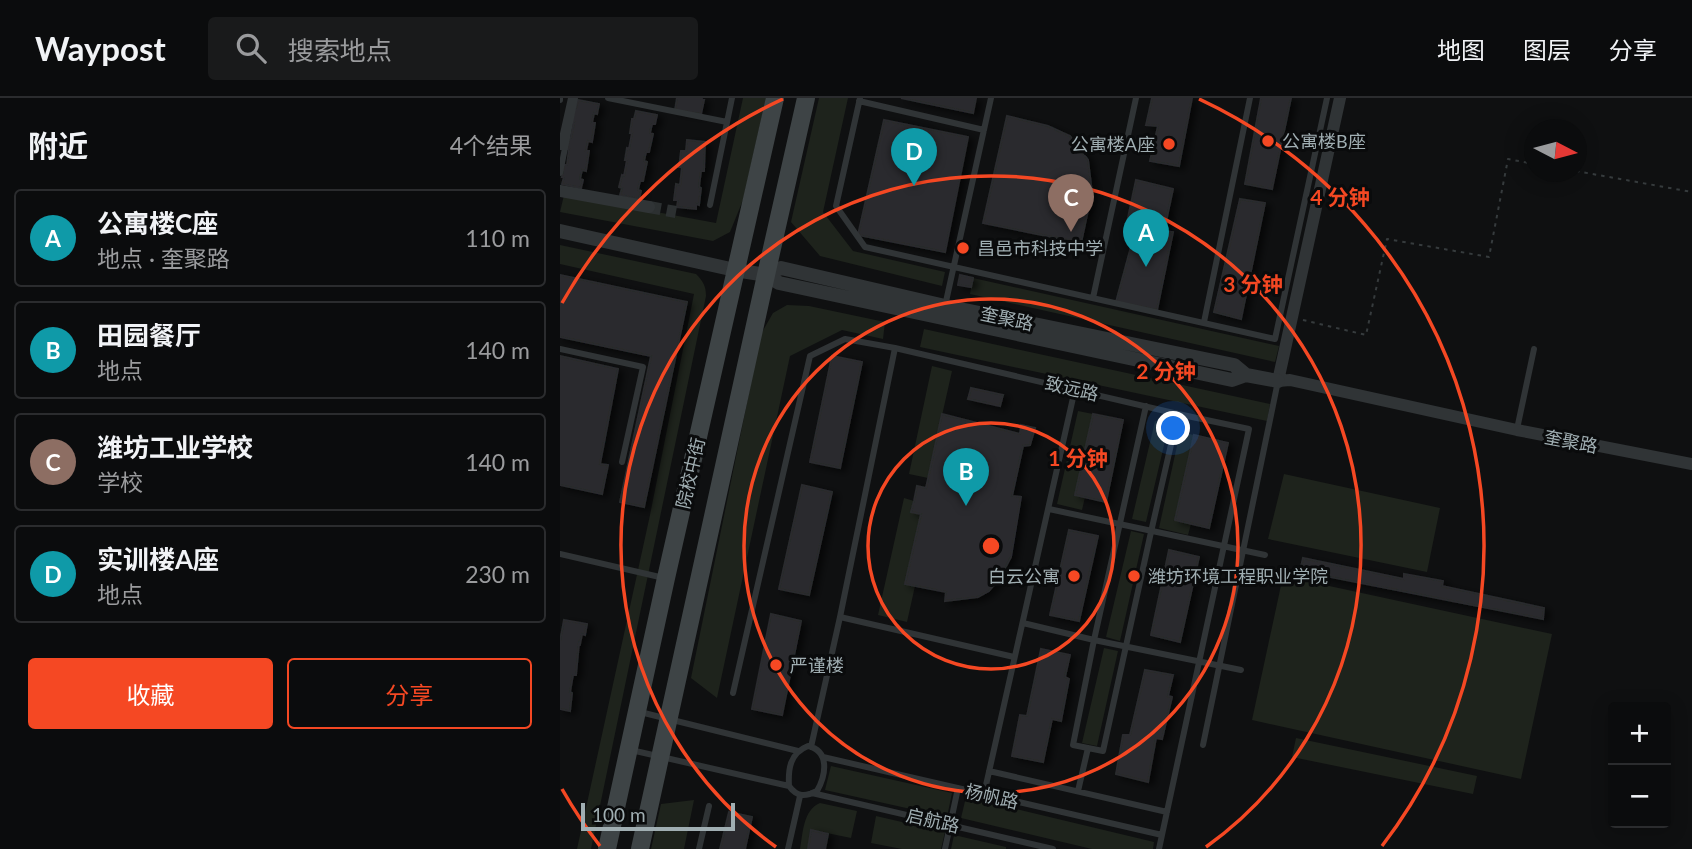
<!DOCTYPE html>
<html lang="zh">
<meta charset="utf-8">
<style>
body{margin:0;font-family:Lato,"Noto Sans SC",sans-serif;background:#191a1b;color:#f1f3f6}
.controls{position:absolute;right:21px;bottom:21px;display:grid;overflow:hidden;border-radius:7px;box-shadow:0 4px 18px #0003}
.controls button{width:63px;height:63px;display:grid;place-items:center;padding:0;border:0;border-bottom:2px solid #2b2c2e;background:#0b0c0d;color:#f1f3f6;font:35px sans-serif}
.compass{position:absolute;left:964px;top:21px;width:63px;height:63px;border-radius:50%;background:#0b0c0d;box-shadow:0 4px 18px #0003;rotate:96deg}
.scale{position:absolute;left:21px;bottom:18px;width:154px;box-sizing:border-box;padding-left:7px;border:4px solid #a0aeb2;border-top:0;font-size:19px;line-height:24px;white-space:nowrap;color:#a0aeb2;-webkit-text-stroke:5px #0a0b0c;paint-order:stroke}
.you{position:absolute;left:614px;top:331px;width:24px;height:24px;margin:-18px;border:5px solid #fff;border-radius:50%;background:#1a73e8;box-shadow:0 0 0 10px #1a73e833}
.badge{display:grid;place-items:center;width:46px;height:46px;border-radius:50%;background:#f54823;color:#fff;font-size:23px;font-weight:700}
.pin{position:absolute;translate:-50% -58px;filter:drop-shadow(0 2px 4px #0008)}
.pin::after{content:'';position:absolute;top:37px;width:24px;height:21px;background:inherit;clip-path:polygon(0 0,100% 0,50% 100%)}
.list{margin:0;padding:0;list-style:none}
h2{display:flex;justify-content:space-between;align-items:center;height:91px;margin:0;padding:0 28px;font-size:30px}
h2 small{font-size:23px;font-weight:400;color:#9a9b9d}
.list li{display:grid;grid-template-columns:46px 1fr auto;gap:21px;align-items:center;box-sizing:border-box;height:98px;margin:0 14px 14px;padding:0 14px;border:2px solid #2b2c2e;border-radius:7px}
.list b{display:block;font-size:26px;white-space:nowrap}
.list p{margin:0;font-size:23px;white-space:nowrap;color:#9a9b9d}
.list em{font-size:23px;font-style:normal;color:#9a9b9d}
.actions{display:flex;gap:14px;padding:21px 28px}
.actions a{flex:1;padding:16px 0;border:2px solid #f54823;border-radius:7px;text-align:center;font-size:24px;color:#f54823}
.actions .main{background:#f54823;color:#fff}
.icon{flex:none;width:38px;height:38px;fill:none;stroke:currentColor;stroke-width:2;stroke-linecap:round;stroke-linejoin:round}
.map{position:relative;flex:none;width:1132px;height:751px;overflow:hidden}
header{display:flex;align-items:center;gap:42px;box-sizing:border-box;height:98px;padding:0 35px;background:#0b0c0d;border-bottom:2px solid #2b2c2e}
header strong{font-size:33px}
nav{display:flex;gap:38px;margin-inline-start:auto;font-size:24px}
.search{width:490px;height:63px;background:#191a1b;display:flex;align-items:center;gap:18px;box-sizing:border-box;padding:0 24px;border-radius:7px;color:#9a9b9d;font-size:26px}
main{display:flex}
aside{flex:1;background:#0b0c0d}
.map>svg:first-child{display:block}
.green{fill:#1e231c}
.building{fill:#2a2b2d;stroke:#292b2d;stroke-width:2;filter:url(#shadow)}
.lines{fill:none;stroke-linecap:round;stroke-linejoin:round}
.minor-tunnel{stroke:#2c3031;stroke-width:12;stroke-dasharray:12 6;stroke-linecap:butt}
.path{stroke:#363b3d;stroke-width:2;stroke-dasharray:3.5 5;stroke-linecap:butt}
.service{stroke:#303436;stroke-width:6}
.minor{stroke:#303436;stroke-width:12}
.tertiary{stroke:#303436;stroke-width:14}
.secondary{stroke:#3e4446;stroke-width:18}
.ring{fill:none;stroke:#f54823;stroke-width:3.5}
.poi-dot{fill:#f54823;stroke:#0a0b0c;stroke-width:2.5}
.labels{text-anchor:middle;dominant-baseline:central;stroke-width:6;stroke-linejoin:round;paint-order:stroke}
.poi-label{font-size:18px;fill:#a0aeb2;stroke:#0a0b0c;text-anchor:start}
.street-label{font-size:18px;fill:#a0aeb2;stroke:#0a0b0c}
.centre{fill:#f54823;stroke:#0a0b0c;stroke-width:3.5}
.ring-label{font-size:21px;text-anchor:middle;font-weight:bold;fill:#f54823;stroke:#0a0b0c;stroke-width:6;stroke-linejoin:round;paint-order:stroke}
</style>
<header>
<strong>Waypost</strong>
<div class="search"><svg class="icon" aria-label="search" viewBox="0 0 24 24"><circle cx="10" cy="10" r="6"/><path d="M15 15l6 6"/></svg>搜索地点</div>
<nav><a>地图</a><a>图层</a><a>分享</a></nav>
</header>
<main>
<aside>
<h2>附近<small>4个结果</small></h2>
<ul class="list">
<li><span class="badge" style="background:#0f9aa8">A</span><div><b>公寓楼C座</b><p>地点 · 奎聚路</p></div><em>110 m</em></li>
<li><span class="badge" style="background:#0f9aa8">B</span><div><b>田园餐厅</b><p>地点</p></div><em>140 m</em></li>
<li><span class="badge" style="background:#8d6e63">C</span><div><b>潍坊工业学校</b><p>学校</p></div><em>140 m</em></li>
<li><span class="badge" style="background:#0f9aa8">D</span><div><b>实训楼A座</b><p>地点</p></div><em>230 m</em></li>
</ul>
<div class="actions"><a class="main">收藏</a><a>分享</a></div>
</aside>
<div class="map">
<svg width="1132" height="751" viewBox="0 0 1132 751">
<defs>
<filter id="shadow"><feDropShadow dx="5" dy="3" stdDeviation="3.5" flood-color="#0009"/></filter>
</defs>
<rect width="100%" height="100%" fill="#0f1011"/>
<!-- green -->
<path class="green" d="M183,0H206L183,102L170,134L153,143L0,114L4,97L156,125Z
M259,0H288L263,114L293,153L385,174L382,188L260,158L231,124Z
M0,147L136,176C143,183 146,188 146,198L31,751H17L90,417L134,196L0,166Z
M413,180L719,248L715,264L410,196Z
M227,207L249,208L325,224L323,241L282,232L230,258L157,600L131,580L201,236L213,215Z
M364,231L710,306L707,323L360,249Z
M372,268L392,273L368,380L349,376Z
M518,313L533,316L516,397L525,399L522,412L497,406Z
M595,323L609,326L586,424L572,421Z
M620,334L634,337L615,422L631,426L628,437L599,430Z
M724,376L880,410L867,474L708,441Z
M344,400L354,403L352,413L361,416L345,485L355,488L347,524L318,517Z
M571,433L584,436L560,543L546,539Z
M723,478L992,536L961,681L692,622Z
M544,550L558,553L537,648L522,645Z
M736,640L917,678L913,696L732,659Z
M271,668L392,695L387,719L265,692Z
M406,699L594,744L593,751H532L401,720Z
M134,702L124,751H91L101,706Z
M260,705L297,713L291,740L252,732L248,751H240C243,735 243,712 260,705Z
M316,718L385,734L381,751H342L311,745Z
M394,737L446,749V751H391Z"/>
<!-- building -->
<path class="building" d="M117,0H142L141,2H144L141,16L115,12Z
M341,0H416L413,15Z
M592,0H632L619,68L590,63L598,28L586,27Z
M701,0H731L712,91L685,86Z
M18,2L39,6L37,16L34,15L32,25H35L32,44L28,43L26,53H29L26,73L22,72L20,81L23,82L21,90L2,86L4,79H2L4,67H7L9,51H7L9,40H11L14,24H12L14,10H16Z
M76,13L97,17L95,26H92L90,35L93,36L89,54H86L84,63L87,64L83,83H80L78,92L81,93L79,101L60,97L62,90L59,89L62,77L64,78L67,62H65L67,50L69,51L72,35H70L72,21H74Z
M447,18L488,28L510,38L528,62L532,94L521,145L423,125Z
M324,22L408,39L385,154L298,137Z
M127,42L145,44L144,73H141L139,89L141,90L139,107L136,106V111L117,109L118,102H114L116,86L120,87L122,69H119L121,53H126Z
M576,82L613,91L604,133L613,134L597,212L556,204L576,130L566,129Z
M680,101L705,105L681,221L654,214Z
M0,177L127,204L84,409L60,404L91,258L0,239Z
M400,177L413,180L411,189L398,187Z
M0,258L58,271L40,366L48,367L42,396L0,387Z
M272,258L302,264L280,370L250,364Z
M411,290L443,297L440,308L408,301Z
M382,316L460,336L461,327L475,330L470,347L463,348L452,398L461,399L451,459L440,480L429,493L418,499L385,503L386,494L345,486L361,416L351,414L354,403L357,388L366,390Z
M533,316L563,322L546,404L515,397Z
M634,337L668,345L649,430L615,422Z
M242,387L272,394L249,497L219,491Z
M509,432L538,438L519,523L490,517Z
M609,452L639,459L620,544L591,537Z
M743,460L844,481V476L883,483L882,488L984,510L983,521L740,473Z
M211,516L241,523L222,617L192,611Z
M4,522L27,526L25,537L22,536L20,546L19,545L16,577H13L10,594L12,595L10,613L0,611V543Z
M481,551L510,557L505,579L509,581L501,623L492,621L483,664L452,658L460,617L467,618Z
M585,572L613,577L608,598L612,599L602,641L596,640L588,684L556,676L563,637H570Z
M169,714L192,719L185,751H160Z
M251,732L268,736L265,751H248Z
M251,732L268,736L265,751H248Z"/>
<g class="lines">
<!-- minor-tunnel -->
<path class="minor-tunnel" d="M89,109L116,114"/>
<!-- path -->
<path class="path" d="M1016,73L1132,94
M743,222L806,237L827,141L929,159L948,61L974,66"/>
<!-- service -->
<path class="service" d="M48,0L167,24
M300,0L276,108L305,149L715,241L767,0
M0,2V0
M299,3L424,32
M0,49L11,0
M0,75L15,0
M150,107L172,0
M533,200L576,0
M385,208L431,0
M644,224L690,0
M0,251L83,269L62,364
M586,308L534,542L513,647L543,653L591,434L618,316
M957,331L974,251
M489,411L705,457
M0,456L104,480
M280,519L454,559
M463,525L534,542L681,572
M173,595L250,258L285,241L335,250L618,316L689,331L599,751
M80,614L238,653
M643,647L718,283
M248,648C270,653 266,677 257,693C245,699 237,699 229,688C228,671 230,655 248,648Z
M251,649L280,519L335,250
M71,652L229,688
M263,659L602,737
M429,673L607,714
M518,693L528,650
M252,695L493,751
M424,696L515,291
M139,751L149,708
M228,751L240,698
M385,751L398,690"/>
<!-- minor -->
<path class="minor" d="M780,0L718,283L730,282L957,332L1132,366
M0,93L89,109"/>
<!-- tertiary -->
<path class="tertiary" d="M0,133L175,172L206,177L219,185L672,282L686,277
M206,177L221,170L385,208L674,267L686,277L718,283"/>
<!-- secondary -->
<path class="secondary" d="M47,751L106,480L215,0
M80,751L206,177L246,0"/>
</g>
<!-- distance rings -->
<g class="ring">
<circle cx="431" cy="448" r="123"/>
<circle cx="431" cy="448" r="247"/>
<path d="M216 749A370 370 0 1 1 646 749"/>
<path d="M40 748A493 493 0 0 1 2 691M2 205A493 493 0 0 1 223 1M639 1A493 493 0 0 1 822 748"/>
</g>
<!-- markers -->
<g class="poi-dot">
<circle cx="708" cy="43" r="7"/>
<circle cx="609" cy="46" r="7"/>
<circle cx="403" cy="150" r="7"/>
<circle cx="514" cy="478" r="7"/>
<circle cx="574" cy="478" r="7"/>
<circle cx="216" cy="567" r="7"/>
</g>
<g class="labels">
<!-- poi labels -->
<g class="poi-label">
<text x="722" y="43">公寓楼B座</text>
<text x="595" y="46" text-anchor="end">公寓楼A座</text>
<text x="417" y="150">昌邑市科技中学</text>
<text x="500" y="478" text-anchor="end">白云公寓</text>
<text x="588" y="478">潍坊环境工程职业学院</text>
<text x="230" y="567">严谨楼</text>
</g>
<!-- street labels -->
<g class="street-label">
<text transform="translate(447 220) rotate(12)">奎聚路</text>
<text transform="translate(512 290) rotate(13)">致远路</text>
<text transform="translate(1011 343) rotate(11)">奎聚路</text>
<text transform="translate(130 375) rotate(-77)">院校中街</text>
<text transform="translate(432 698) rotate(13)">杨帆路</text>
<text transform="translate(373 722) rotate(13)">启航路</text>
</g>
</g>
<circle cx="431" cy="448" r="10" class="centre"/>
<g class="ring-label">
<text x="780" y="107">4 分钟</text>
<text x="693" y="194">3 分钟</text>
<text x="606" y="281">2 分钟</text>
<text x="518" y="368">1 分钟</text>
</g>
</svg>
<div class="controls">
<button>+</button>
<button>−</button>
</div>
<svg class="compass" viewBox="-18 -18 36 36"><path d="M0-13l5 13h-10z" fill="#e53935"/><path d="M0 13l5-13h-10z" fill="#9a9b9d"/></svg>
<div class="scale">100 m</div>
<div class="you"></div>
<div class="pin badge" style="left:586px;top:169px;background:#0f9aa8">A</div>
<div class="pin badge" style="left:406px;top:408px;background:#0f9aa8">B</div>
<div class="pin badge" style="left:511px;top:134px;background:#8d6e63">C</div>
<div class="pin badge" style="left:354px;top:88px;background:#0f9aa8">D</div>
</div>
</main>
